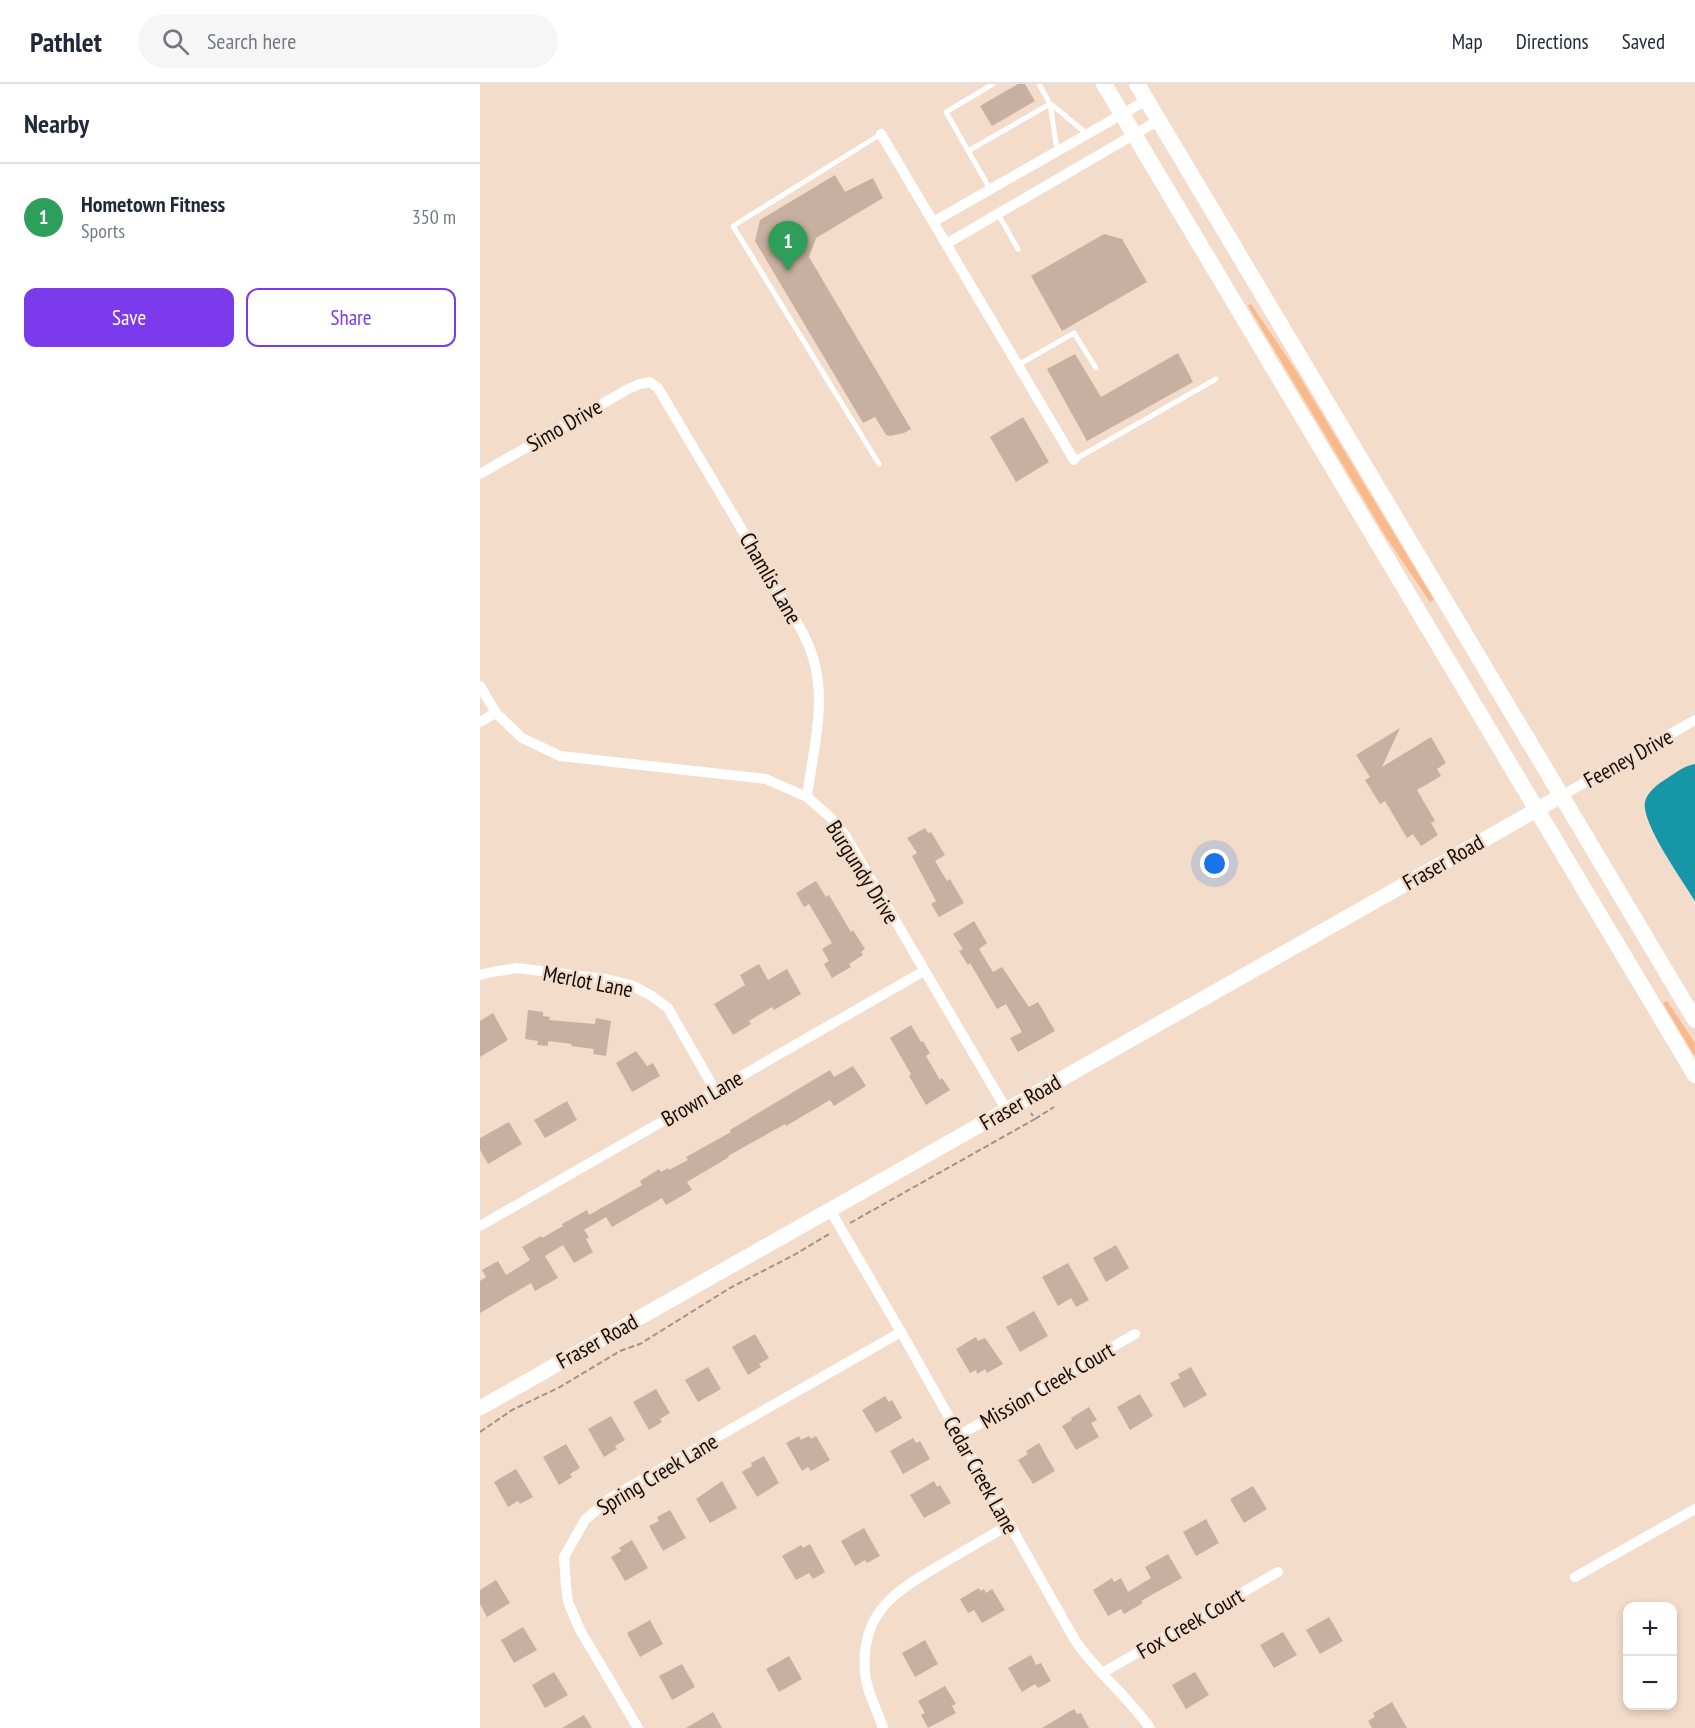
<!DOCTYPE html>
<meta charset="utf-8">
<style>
body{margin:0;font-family:"PT Sans Narrow",sans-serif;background:#f6f6f7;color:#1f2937}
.controls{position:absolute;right:18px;bottom:18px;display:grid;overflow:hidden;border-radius:12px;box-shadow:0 3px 9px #0003}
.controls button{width:54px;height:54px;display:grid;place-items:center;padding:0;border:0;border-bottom:2px solid #e0e1e3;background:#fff;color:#1f2937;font:30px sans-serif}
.you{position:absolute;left:735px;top:780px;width:21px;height:21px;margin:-15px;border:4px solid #fff;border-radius:50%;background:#1a73e8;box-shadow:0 0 0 9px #1a73e833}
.badge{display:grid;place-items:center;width:39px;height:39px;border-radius:50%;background:#7c3aed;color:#fff;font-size:20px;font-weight:700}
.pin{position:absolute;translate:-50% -50px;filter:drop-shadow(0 2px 3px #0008)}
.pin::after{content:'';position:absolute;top:32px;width:21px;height:18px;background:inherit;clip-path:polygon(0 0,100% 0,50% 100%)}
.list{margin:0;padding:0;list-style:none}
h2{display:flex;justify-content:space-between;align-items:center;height:78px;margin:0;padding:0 24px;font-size:26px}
h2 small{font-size:20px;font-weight:400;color:#747a83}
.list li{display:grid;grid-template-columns:39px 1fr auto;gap:18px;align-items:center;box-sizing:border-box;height:108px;padding:0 24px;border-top:2px solid #e0e1e3}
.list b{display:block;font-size:22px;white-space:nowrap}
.list p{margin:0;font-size:20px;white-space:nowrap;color:#747a83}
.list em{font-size:20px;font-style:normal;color:#747a83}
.actions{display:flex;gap:12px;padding:18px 24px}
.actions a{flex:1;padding:14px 0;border:2px solid #7c3aed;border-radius:12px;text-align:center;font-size:21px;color:#7c3aed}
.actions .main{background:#7c3aed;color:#fff}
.icon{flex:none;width:33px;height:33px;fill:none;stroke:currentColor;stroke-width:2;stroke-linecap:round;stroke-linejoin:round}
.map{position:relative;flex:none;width:1215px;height:1644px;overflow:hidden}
header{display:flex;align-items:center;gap:36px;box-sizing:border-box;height:84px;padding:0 30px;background:#fff;border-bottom:2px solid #e0e1e3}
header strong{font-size:28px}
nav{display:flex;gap:33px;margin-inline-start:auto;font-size:21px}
.search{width:420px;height:54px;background:#f6f6f7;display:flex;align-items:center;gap:15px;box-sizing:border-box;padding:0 21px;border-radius:33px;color:#747a83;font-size:22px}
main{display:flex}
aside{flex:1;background:#fff}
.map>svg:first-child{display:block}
.green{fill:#f9b98a}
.water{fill:#1696a6}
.building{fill:#c7b09f}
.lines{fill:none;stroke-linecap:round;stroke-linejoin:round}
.path{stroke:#a39184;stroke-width:2;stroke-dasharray:6 3;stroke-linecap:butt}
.lane{stroke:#fff;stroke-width:5}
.street{stroke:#fff;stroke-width:10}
.secondary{stroke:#fff;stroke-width:15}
.primary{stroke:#fff;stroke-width:16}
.labels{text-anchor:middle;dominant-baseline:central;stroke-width:5;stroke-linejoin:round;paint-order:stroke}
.street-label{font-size:22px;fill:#140c07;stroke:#f4dccb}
</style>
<header>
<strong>Pathlet</strong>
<div class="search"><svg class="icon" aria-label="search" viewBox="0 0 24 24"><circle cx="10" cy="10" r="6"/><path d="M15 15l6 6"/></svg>Search here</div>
<nav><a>Map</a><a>Directions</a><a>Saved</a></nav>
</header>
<main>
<aside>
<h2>Nearby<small></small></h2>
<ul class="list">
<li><span class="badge" style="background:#2e9e5b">1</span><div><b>Hometown Fitness</b><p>Sports</p></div><em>350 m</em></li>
</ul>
<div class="actions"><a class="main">Save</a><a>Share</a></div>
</aside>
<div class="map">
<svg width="1215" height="1644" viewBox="0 0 1215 1644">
<rect width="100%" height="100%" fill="#f4dccb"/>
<!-- green -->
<path class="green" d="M771,220L815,285L954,516L950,518L906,453L768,222Z
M1187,917L1215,959V973L1183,919Z"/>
<!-- water -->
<path class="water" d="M1215,680V817C1203,797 1161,739 1165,718C1167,708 1178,700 1186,695C1195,689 1204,682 1215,680Z"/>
<!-- building -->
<path class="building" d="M538,0H545L555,17L512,42L500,22Z
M355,91L365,108L393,94L403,114L336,154L329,173L431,345L424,349L410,352L406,351L395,333L383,339L275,157L280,136Z
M624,150L642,155L667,198L582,247L551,192Z
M698,269L713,298L607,357L567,285L595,270L621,313Z
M543,333L569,378L536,398L510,353Z
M920,644L902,683L951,653L966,679L957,685L961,692L937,706L955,737L951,739L958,751L941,762L933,750L927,754L905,717L900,720L885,696L890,693L876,671Z
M445,744L448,749L451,748L465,771L455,777L467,797L470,795L484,819L459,833L451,820L456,817L432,772L437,769L427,754Z
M336,797L346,813L349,811L371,848L373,846L385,865L381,868L383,871L369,880L371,883L352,894L344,880L349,877L342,865L352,859L329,820L324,823L316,809Z
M494,837L507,859L499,865L513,888L522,883L549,923L558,918L575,947L538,968L530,954L542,948L526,920L517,925L490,879L488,881L479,867L483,865L473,850Z
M279,880L288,896L307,885L321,910L294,926L292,923L269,937L271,940L253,951L234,920L265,901L260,891Z
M48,926L63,928V932L70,933L69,936L115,940L116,934L131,937L126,972L113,970L114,965L91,962L92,960L68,957V962L57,961L58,957L45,955Z
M13,929L28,956L0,973V937Z
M431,941L441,958L443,957L450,969L446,972L460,996L462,994L470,1006L446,1021L429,992L431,990L410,954Z
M156,967L167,982L173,979L180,992L152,1008L136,979Z
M373,982L386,1002L354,1022L350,1016L306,1042L305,1040L248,1072L249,1073L207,1098L212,1106L186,1121L182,1114L132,1143L126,1133L104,1146L109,1153L106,1155L113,1168L94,1179L83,1161L65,1172L78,1194L55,1207L51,1199L0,1229V1197L6,1193L2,1186L18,1177L26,1191L50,1176L42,1163L61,1152L62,1154L83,1142L82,1140L107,1126L109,1131L162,1101L160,1097L179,1085L181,1088L188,1084L189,1086L208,1076L206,1073L251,1048L250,1046L350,986L354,993Z
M87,1017L97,1036L65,1054L54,1036Z
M29,1038L42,1060L8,1080L0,1066V1054Z
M636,1161L649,1184L626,1198L613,1174Z
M588,1179L609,1216L596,1223L591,1214L578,1222L562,1193Z
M554,1227L568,1252L540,1268L526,1243Z
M275,1250L289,1274L279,1280L281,1283L268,1291L252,1263Z
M496,1253L498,1257L505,1254L523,1280L507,1289L505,1285L497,1290L496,1286L490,1289L476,1265Z
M228,1283L241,1305L218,1318L205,1296Z
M711,1283L727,1311L704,1324L690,1299L700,1294L698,1290Z
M176,1305L190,1329L180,1335L182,1338L169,1346L153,1318Z
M660,1310L673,1332L650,1346L637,1323Z
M405,1312L409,1318L412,1316L422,1334L396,1349L382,1326Z
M609,1323L617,1336L611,1339L619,1353L596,1366L582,1342L592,1336L591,1334Z
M131,1332L145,1356L135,1362L137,1365L124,1373L108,1345Z
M319,1352L321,1356L329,1352L331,1355L336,1352L350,1376L331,1387L328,1383L322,1387L306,1359Z
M433,1354L436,1359L440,1357L450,1375L423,1390L410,1367Z
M559,1359L575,1387L553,1400L538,1376L548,1370L546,1367Z
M86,1360L100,1384L90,1390L92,1393L79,1401L63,1373Z
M284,1372L299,1399L277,1413L262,1388L272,1382L271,1379Z
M36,1385L53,1413L40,1420L38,1417L28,1423L14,1398Z
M242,1397L257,1424L230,1439L216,1415Z
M454,1397L457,1403L460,1401L471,1419L444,1434L430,1411Z
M773,1402L787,1425L764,1439L750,1415Z
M190,1426L206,1454L183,1467L169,1442L179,1437L177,1433Z
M726,1435L739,1459L716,1472L703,1448Z
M384,1444L400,1472L387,1479L385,1476L375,1482L361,1457Z
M152,1456L168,1484L145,1497L131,1473L141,1467L139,1464Z
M330,1460L345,1488L333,1495L329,1489L316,1496L302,1472L321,1461L323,1464Z
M688,1470L702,1494L661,1517L663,1519L644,1530L641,1525L628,1532L613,1506L632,1494L634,1498L641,1494L648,1508L671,1494L665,1483Z
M16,1496L30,1519L7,1533L0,1520V1506Z
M499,1504L500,1507L504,1505L506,1509L512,1505L525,1526L502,1539L494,1526L488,1529L480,1515Z
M849,1533L863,1557L840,1570L826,1546Z
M170,1536L183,1560L160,1573L147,1549Z
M43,1543L57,1566L34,1579L21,1556Z
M803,1548L817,1571L794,1584L780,1561Z
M445,1556L458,1580L435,1593L422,1569Z
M551,1571L556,1581L561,1579L571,1597L558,1604L555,1600L542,1608L528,1584Z
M309,1572L322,1595L299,1608L286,1585Z
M202,1580L215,1603L192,1616L179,1592Z
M74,1588L88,1611L65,1624L52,1601Z
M715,1588L729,1611L706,1625L692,1601Z
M465,1602L476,1620L472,1622L476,1629L448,1644L441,1631L445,1629L438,1617Z
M912,1618L927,1644H892L888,1637L895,1633L893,1629Z
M594,1625L597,1630L601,1629L609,1644H562Z
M233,1628L242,1644H206Z
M104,1631L112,1644H82Z"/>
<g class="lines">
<!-- path -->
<path class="path" d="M555,1035L574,1023
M370,1139L555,1035L551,1029
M0,1348L32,1326L80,1303L140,1267L160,1260L250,1204L314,1171L349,1150"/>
<!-- lane -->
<path class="lane" d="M570,20L577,66
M572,21L606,49
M488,67L570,20L559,0
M510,105L466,28L513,0
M518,130L538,165
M538,281L594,249L616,284
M594,376L736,295
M399,380L253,142L401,50"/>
<!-- street -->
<path class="street" d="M401,50L594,376
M453,138L667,16
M466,160L679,36
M0,390L148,305L160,300L170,298L178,304L319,542C353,599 335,651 327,713
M0,602L16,629L42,654L80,672L286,695L327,713L350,733L365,751L526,1025
M0,638L16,629
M1081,712L1215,636
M0,891L12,888L37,884L126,895L151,901L172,912L188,924L235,1006
M350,1126L421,1248L596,1558C618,1589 648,1613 670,1644
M0,1142L444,887
M478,1352L655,1250
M1095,1493L1215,1425
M622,1589L798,1488
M158,1644L100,1546L88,1518L86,1502L84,1473L105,1436L130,1414L421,1248
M403,1644C397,1625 386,1607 385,1588C380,1528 417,1506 462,1480C484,1467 506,1454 529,1441"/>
<!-- secondary -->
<path class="secondary" d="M0,1324L1081,712"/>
<!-- primary -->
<path class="primary" d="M624,0L1215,991
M657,0L1215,936"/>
</g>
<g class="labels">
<!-- street labels -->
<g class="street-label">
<text transform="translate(84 341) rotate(-30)">Simo Drive</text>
<text transform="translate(291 494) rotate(60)">Chamlis Lane</text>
<text transform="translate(1148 674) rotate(-29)">Feeney Drive</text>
<text transform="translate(963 778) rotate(-30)">Fraser Road</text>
<text transform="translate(383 788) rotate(58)">Burgundy Drive</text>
<text transform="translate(108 897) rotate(11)">Merlot Lane</text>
<text transform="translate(222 1014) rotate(-30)">Brown Lane</text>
<text transform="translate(540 1018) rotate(-30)">Fraser Road</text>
<text transform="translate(117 1257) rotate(-29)">Fraser Road</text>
<text transform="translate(567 1301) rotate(-30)">Mission Creek Court</text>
<text transform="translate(177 1390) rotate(-31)">Spring Creek Lane</text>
<text transform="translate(501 1391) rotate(61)">Cedar Creek Lane</text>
<text transform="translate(710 1539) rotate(-30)">Fox Creek Court</text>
</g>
</g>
</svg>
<div class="controls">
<button>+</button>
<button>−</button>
</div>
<div class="you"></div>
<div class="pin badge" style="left:308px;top:187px;background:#2e9e5b">1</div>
</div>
</main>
